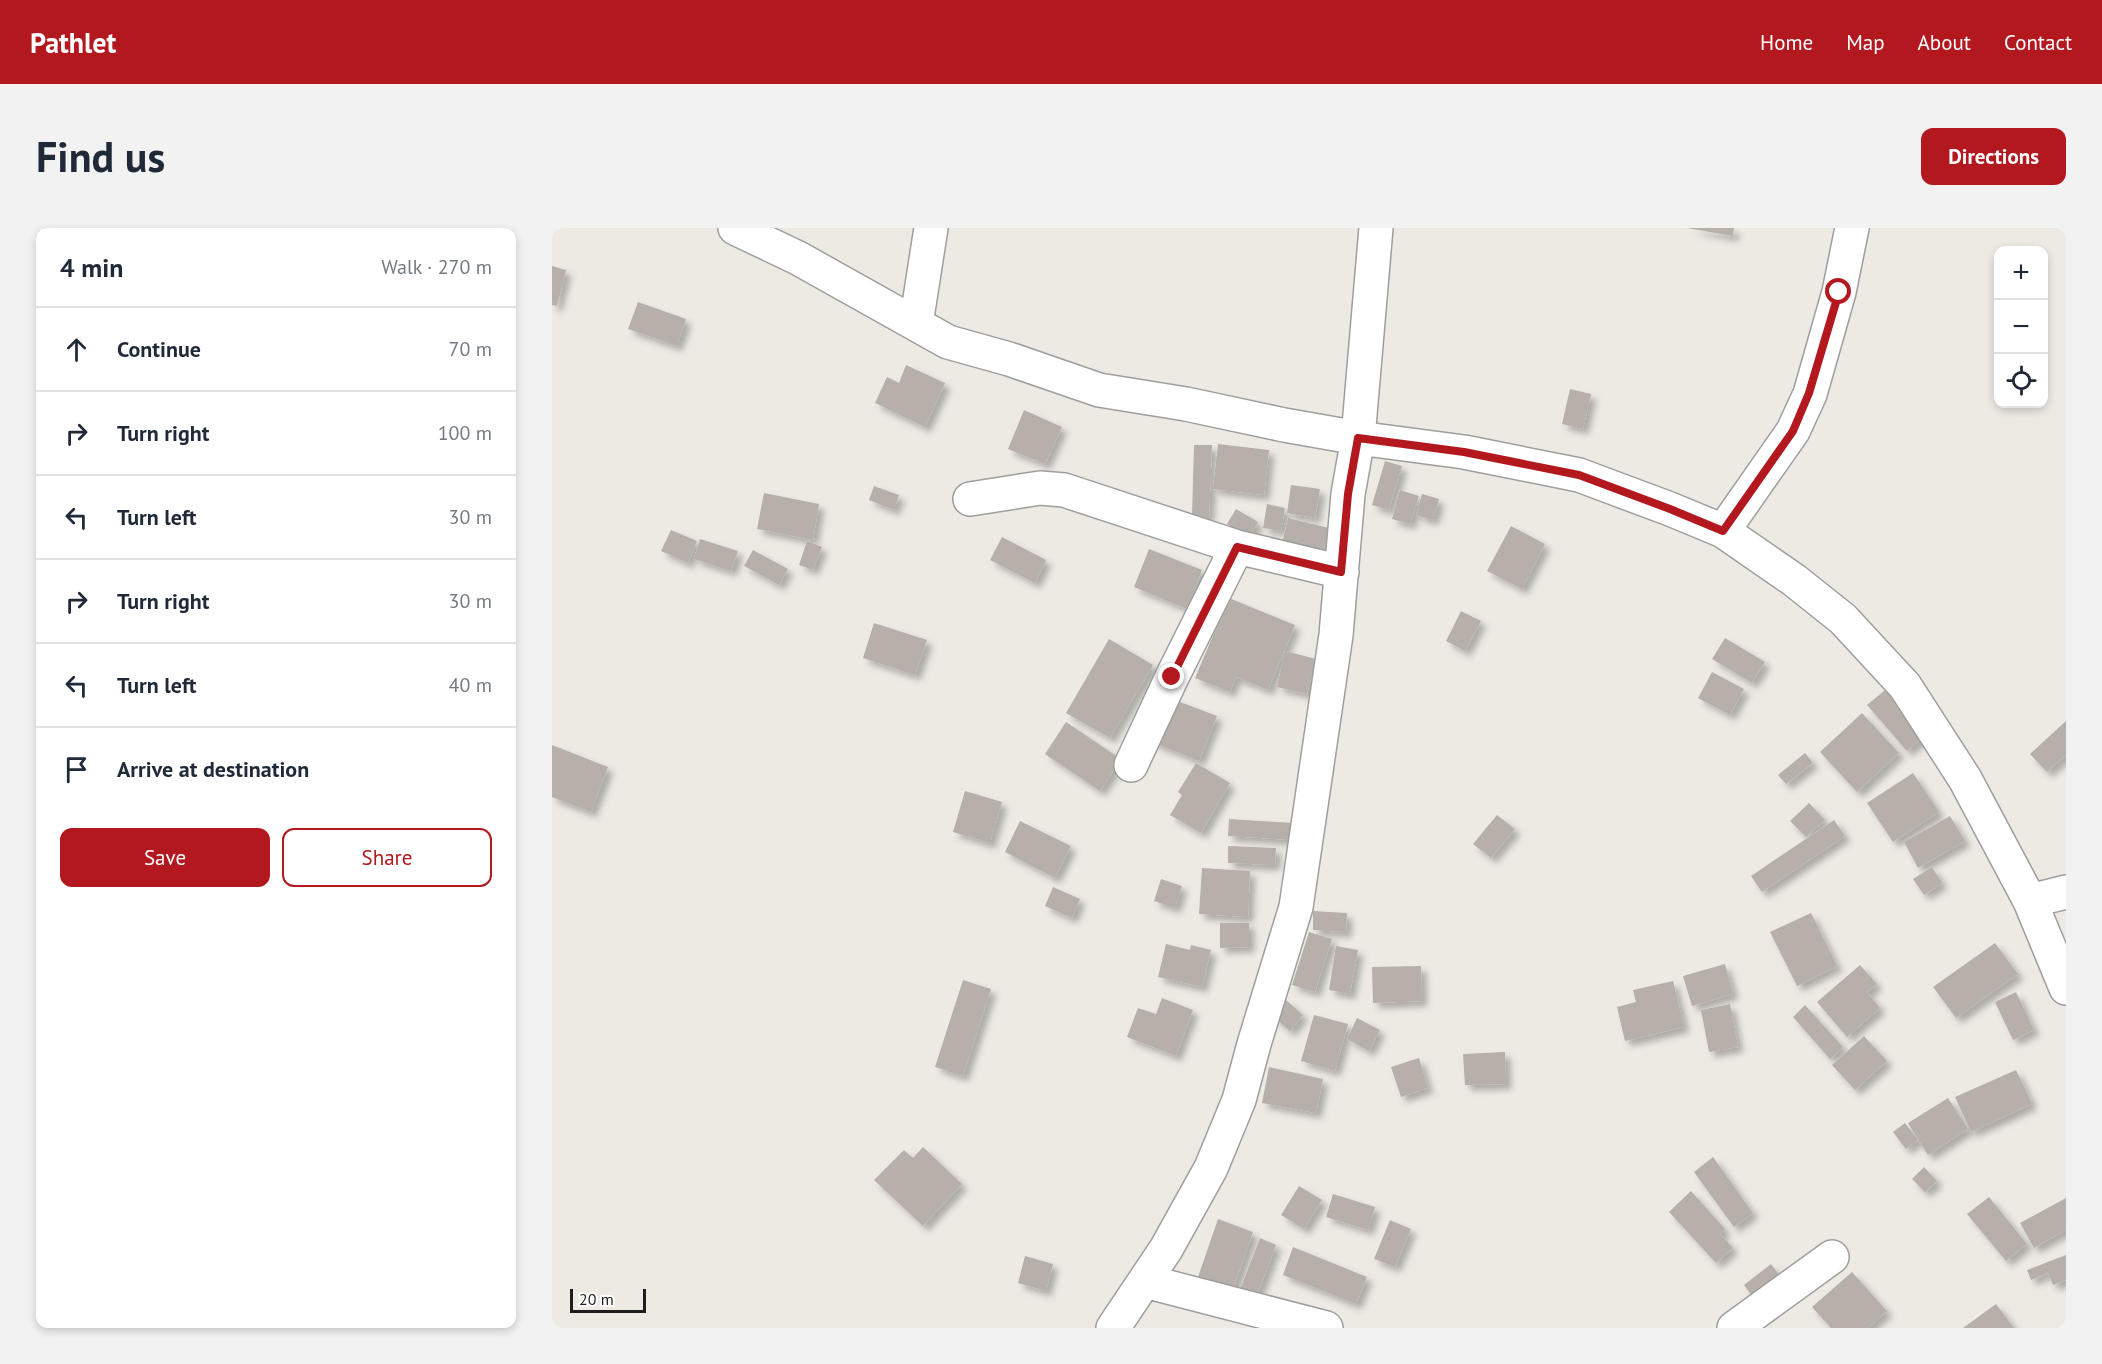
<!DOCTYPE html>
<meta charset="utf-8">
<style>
body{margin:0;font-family:"PT Sans",sans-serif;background:#f2f2f3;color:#1f2937}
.controls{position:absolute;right:18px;top:18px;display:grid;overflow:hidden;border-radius:12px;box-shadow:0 3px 9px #0003}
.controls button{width:54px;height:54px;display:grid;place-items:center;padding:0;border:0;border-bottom:2px solid #e0e1e3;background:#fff;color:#1f2937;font:30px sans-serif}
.scale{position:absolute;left:18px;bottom:15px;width:76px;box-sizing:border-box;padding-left:6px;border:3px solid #1d1d1d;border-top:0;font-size:16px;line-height:21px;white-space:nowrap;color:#1d1d1d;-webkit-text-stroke:4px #fff;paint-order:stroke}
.stop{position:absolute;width:18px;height:18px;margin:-14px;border:4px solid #b3181e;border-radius:50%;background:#fff}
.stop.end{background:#b3181e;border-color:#fff;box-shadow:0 2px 6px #0008}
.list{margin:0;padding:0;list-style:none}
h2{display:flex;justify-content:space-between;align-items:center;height:78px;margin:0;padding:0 24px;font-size:26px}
h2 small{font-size:20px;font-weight:400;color:#747a83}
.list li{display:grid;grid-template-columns:39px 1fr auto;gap:18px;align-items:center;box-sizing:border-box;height:84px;padding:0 24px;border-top:2px solid #e0e1e3}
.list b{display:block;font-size:22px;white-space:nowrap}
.list em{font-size:20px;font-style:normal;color:#747a83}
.actions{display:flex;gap:12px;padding:18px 24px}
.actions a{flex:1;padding:14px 0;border:2px solid #b3181e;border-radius:12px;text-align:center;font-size:21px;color:#b3181e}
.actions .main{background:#b3181e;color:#fff}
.icon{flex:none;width:33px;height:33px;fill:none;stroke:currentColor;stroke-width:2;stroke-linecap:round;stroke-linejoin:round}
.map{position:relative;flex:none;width:1514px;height:1100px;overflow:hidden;border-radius:12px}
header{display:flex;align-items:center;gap:36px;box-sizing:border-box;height:84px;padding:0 30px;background:#b3181e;color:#fff}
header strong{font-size:28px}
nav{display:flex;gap:33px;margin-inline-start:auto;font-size:21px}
.intro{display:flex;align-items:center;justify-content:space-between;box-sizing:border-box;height:144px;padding:0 36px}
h1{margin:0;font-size:42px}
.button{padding:15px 27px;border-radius:12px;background:#b3181e;color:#fff;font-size:21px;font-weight:700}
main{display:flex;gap:36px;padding:0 36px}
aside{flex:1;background:#fff;border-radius:12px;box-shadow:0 3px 9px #0003}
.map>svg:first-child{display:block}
.building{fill:#b6afaa;filter:url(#shadow)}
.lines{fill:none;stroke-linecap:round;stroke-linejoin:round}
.minor-casing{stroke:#9e9e9e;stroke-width:36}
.minor{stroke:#fff;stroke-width:33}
.route{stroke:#b3181e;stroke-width:8}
</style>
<header>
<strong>Pathlet</strong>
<nav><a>Home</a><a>Map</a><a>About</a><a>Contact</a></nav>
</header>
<div class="intro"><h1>Find us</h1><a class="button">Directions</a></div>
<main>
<aside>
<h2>4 min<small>Walk · 270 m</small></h2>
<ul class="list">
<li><svg class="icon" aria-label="ahead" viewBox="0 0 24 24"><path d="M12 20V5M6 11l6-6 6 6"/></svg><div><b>Continue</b></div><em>70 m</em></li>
<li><svg class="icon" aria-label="right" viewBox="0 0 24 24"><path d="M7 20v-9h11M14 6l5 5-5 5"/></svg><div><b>Turn right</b></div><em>100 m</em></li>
<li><svg class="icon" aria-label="left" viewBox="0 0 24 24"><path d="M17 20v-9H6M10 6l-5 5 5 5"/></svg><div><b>Turn left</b></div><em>30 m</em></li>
<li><svg class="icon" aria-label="right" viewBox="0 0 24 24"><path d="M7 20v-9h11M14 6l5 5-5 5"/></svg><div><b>Turn right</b></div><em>30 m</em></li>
<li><svg class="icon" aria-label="left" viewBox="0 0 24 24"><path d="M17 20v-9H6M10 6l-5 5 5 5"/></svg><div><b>Turn left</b></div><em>40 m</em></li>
<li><svg class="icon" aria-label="arrive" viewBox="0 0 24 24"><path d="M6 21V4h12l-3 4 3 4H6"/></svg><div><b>Arrive at destination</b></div></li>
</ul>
<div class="actions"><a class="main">Save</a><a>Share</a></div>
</aside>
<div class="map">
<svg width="1514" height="1100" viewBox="0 0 1514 1100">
<defs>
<filter id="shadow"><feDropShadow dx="5.5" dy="5.5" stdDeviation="3" flood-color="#0004"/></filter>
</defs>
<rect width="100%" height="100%" fill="#edeae4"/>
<!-- building -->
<path class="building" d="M1135,0H1182L1181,8Z
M0,38L14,42L5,78L0,77Z
M86,74L134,91L125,118L76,101Z
M354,137L393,155L373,199L323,175L335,149L347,155Z
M1018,161L1039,166L1031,201L1010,196Z
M472,182L510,199L493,236L456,221Z
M666,216L717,222L712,267L661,261Z
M642,217H660L657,289L640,288Z
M833,233L850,238L837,282L820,277Z
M739,257L768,261L763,290L735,285Z
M322,258L347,267L342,282L317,272Z
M848,262L867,268L858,296L840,291Z
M212,265L267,276L261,312L205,301Z
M870,266L887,271L881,292L864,287Z
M715,276L733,280L729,303L711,300Z
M684,281L706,294L697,310L675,296Z
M736,290L777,300L771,326L730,316Z
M959,298L993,316L970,361L935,343Z
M119,302L145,313L136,335L109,323Z
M450,309L494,332L483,355L438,332Z
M148,311L186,323L179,343L142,331Z
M255,313L270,319L261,342L247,337Z
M597,321L650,342L635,381L582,359Z
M201,322L236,341L227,357L192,338Z
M677,370L743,397L716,462L684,449L678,464L643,450Z
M909,383L929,393L913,423L894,413Z
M322,395L375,412L363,447L311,430Z
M1173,410L1213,434L1200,455L1160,431Z
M557,411L601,437L558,510L514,485Z
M733,423L764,431L755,466L725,459Z
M1160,444L1192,461L1178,487L1146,470Z
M1333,462L1372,508L1355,523L1315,477Z
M615,469L665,488L647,533L598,513Z
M1310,485L1347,525L1305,564L1268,524Z
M1514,493V527L1495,544L1478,526Z
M514,494L569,531L548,563L493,526Z
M0,517L56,539L39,584L0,569Z
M1253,525L1261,535L1234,556L1226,547Z
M644,535L678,555L649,605L618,587L630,567L626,564Z
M1361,545L1387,584L1341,614L1315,575Z
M413,563L450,574L438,615L401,604Z
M1257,575L1273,592L1254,609L1238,593Z
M945,587L963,601L939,630L921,616Z
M1398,588L1413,613L1366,640L1352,614Z
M677,591L741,595L740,612L676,608Z
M1282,592L1293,608L1210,664L1199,648Z
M468,593L519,618L503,650L453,624Z
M676,618L724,620L723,637L676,635Z
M1380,639L1390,655L1372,667L1361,651Z
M650,640L698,643L696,689L647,686Z
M609,651L630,658L623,680L602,673Z
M501,659L528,671L520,690L493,678Z
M761,683L795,685L794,704L761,702Z
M1259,685L1285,738L1245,758L1218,704Z
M668,695H697V719L668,720Z
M757,704L780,711L763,764L740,757Z
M1443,715L1466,746L1404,790L1381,759Z
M614,716L638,722L639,717L659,722L650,759L606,749Z
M784,718L806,722L798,766L777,762Z
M1173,736L1181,766L1140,778L1131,748Z
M1308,737L1325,756L1315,764L1328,780L1295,809L1265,774Z
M869,738L870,773L821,775L820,739Z
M411,752L439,761L411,848L383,839Z
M1121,753L1132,799L1073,813L1065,779L1084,774L1081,762Z
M1464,764L1482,802L1461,812L1443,774Z
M610,770L641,782L624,828L575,809L586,780L604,786Z
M734,772L751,787L738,803L720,788Z
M1178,776L1186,819L1157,824L1149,782Z
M1253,777L1291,819L1278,831L1241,789Z
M762,787L796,796L783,843L749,833Z
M805,790L828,802L817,823L795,811Z
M1312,808L1335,833L1303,862L1280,837Z
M953,824L954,856L913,857L911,826Z
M867,830L876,860L849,869L839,839Z
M717,839L771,851L764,885L710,875Z
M1464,842L1480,876L1419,904L1403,869Z
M1396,870L1416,901L1376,927L1356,895Z
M1353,895L1366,912L1354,921L1341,904Z
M371,919L410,956L371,998L322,952L352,922L361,930Z
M1161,929L1201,985L1182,999L1142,944Z
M1372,939L1385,953L1373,964L1360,951Z
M747,958L770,972L752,1001L729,987Z
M1139,963L1173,1001L1168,1006L1181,1020L1164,1035L1117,984Z
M781,966L823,979L816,1002L774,989Z
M1437,969L1475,1016L1454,1033L1415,986Z
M1514,970V1002L1482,1020L1468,995Z
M666,991L701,1004L680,1064L645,1052Z
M838,992L859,1001L843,1039L822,1031Z
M708,1010L724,1017L703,1073L686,1067Z
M741,1019L815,1049L804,1076L731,1047Z
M1514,1027V1052L1501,1057L1496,1045L1479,1052L1475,1042Z
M473,1028L501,1036L494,1063L466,1055Z
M1219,1036L1234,1056L1207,1077L1192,1057Z
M1300,1044L1335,1083L1316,1100H1279L1260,1079Z
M1444,1076L1462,1100H1411Z"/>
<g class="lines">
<!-- minor casing -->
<g class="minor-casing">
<path id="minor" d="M183,0L246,30L396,114L457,131L547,162L634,176L732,197L806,210L912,224L1027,247L1118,281L1171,303L1242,352L1291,391L1353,458L1413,551L1478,673L1514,760
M364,96L379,0
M418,271L488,260L512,262L685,319
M1171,303L1241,203L1258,166L1287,64L1300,0
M579,537L620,449L685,319L790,344
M1478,673L1514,664
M593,1053L774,1100
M561,1100L614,1021L659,940L687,872L702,816L744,679L784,407L796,266L806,210L824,0
M1182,1100L1280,1029"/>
</g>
<!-- minor -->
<use href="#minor" class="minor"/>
</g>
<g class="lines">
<!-- route -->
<path class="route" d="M620,449L685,319L789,344L796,266L806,210L912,224L1027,247L1118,281L1171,303L1241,203L1257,165L1287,64"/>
</g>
</svg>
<div class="controls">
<button>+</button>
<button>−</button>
<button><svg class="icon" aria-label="locate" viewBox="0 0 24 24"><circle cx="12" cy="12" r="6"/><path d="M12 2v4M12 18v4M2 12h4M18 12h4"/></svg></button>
</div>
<div class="scale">20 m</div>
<div class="stop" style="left:1287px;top:64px"></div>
<div class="stop end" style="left:620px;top:449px"></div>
</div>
</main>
